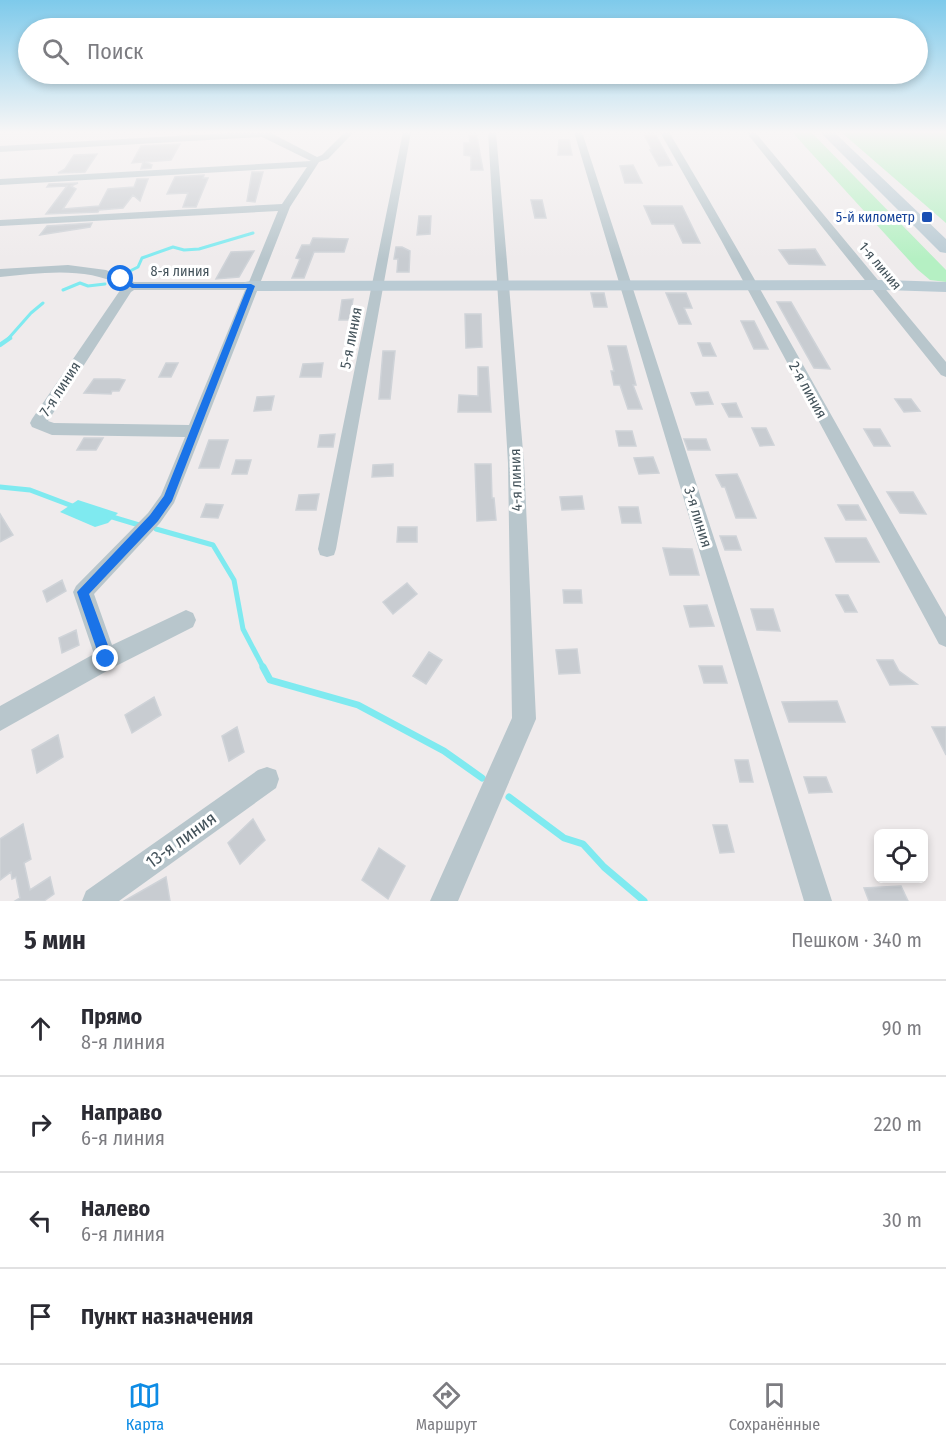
<!DOCTYPE html>
<html lang="ru">
<meta charset="utf-8">
<style>
body{margin:0;font-family:"Fira Sans Condensed",sans-serif;background:#f7f7f7;color:#2b2b33}
.controls{position:absolute;right:18px;bottom:18px;display:grid;overflow:hidden;border-radius:9px;box-shadow:0 3px 9px #0003}
.controls button{width:54px;height:54px;display:grid;place-items:center;padding:0;border:0;border-bottom:2px solid #e1e1e2;background:#fff;color:#2b2b33;font:30px sans-serif}
.stop{position:absolute;width:18px;height:18px;margin:-14px;border:4px solid #1a73e8;border-radius:50%;background:#fff}
.stop.end{background:#1a73e8;border-color:#fff;box-shadow:0 2px 6px #0008}
.list{margin:0;padding:0;list-style:none}
h2{display:flex;justify-content:space-between;align-items:center;height:78px;margin:0;padding:0 24px;font-size:26px}
h2 small{font-size:20px;font-weight:400;color:#7c7c81}
.list li{display:grid;grid-template-columns:39px 1fr auto;gap:18px;align-items:center;box-sizing:border-box;height:96px;padding:0 24px;border-top:2px solid #e1e1e2}
.list b{display:block;font-size:22px;white-space:nowrap}
.list p{margin:0;font-size:20px;white-space:nowrap;color:#7c7c81}
.list em{font-size:20px;font-style:normal;color:#7c7c81}
.icon{flex:none;width:33px;height:33px;fill:none;stroke:currentColor;stroke-width:2;stroke-linecap:round;stroke-linejoin:round}
.map{position:relative;flex:none;width:946px;height:901px;overflow:hidden}
.search{position:absolute;background:#fff;box-shadow:0 3px 9px #0003;left:18px;right:18px;top:18px;height:66px;display:flex;align-items:center;gap:15px;box-sizing:border-box;padding:0 21px;border-radius:33px;color:#7c7c81;font-size:22px}
.sheet{height:462px;background:#fff}
nav{display:flex;justify-content:space-around;align-items:center;box-sizing:border-box;height:84px;border-top:2px solid #e1e1e2;background:#fff;font-size:16px;color:#7c7c81}
nav a{display:grid;justify-items:center;gap:3px}
nav .on{color:#0e8ce5}
.map>svg:first-child{display:block}
.green{fill:#b5f0c3}
.water{fill:#7feaf0}
.lines{fill:none;stroke-linecap:round;stroke-linejoin:round}
.stream-far3{stroke:#7feaf0;stroke-width:3}
.stream-far2{stroke:#7feaf0;stroke-width:4.5}
.stream-far1{stroke:#7feaf0;stroke-width:5}
.stream{stroke:#7feaf0;stroke-width:7}
.building{fill:#c8ccd1;stroke:#cfd3d8;stroke-width:1.5}
.street{fill:#b8c6cc;fill-rule:evenodd}
.secondary{fill:#bacbd4;fill-rule:evenodd}
.route{fill:#1a73e8}
.transit-dot{fill:#1a4fb4;stroke:#fff;stroke-width:2}
.labels{text-anchor:middle;dominant-baseline:central;stroke-width:6;stroke-linejoin:round;paint-order:stroke}
.far-transit-label{font-size:14px;fill:#164399;stroke:#fff;text-anchor:end}
.far-street-label{font-size:14px;fill:#43525a;stroke:#fff}
.street-label{font-size:15px;fill:#43525a;stroke:#fff}
.near-street-label{font-size:18px;fill:#43525a;stroke:#fff}
</style>
<div class="map">
<svg width="946" height="901" viewBox="0 0 946 901">
<rect width="100%" height="100%" fill="#efebec"/>
<!-- green -->
<path class="green" d="M792,132H811L946,270V282L930,280L917,269Z
M841,132H946V223Z"/>
<!-- water -->
<path class="water" d="M78,500L118,513L108,523L95,527L60,512Z"/>
<g class="lines">
<!-- stream-far3 -->
<path class="stream-far3" d="M124,274L138,267L142,258L173,247L184,250L199,249L253,233
M63,290L80,283L88,286L105,284
M8,339L31,313L43,303"/>
<!-- stream-far2 -->
<path class="stream-far2" d="M0,345L10,338"/>
<!-- stream-far1 -->
<path class="stream-far1" d="M0,487L30,490L75,507
M109,516L139,525
M156,529L213,545L234,580L243,629L264,669"/>
<!-- stream -->
<path class="stream" d="M263,667L270,680L358,705L444,751L482,778
M509,797L564,838L583,844L604,867L644,901"/>
</g>
<!-- building -->
<path class="building" d="M476,132L483,170H471V156L464,155V143H470L469,133Z
M643,132H654L672,165L659,166L650,150H652Z
M559,140H569L572,155H558Z
M180,144L171,160L145,162L152,165L151,168L141,169L143,162L132,163L141,146Z
M97,154L85,172L58,173L65,169L74,155Z
M633,165L642,183H625L620,166Z
M252,172H263L255,202L247,201Z
M204,175L203,178H208L196,207H183L188,193L167,194L175,177Z
M137,179H148L140,201L133,195L123,208L99,210L98,212L46,214L67,186L47,187L49,184L78,183L71,186L76,189L63,209L99,206L108,189L134,187Z
M531,200H542L546,218H535Z
M644,206H682L700,243H683L674,224H652Z
M419,216H431L430,234L417,235Z
M92,223L90,227L40,235L47,226Z
M313,238L348,239L344,252H314L304,278H292L300,259L296,258L302,245H310Z
M396,247H402L410,251L409,272H397L398,259H394Z
M815,249L825,265L789,264L779,250Z
M254,251L239,277L216,279L231,252Z
M591,293H604L607,307H594Z
M666,293H686L692,308H684L691,324H679Z
M353,299L350,320H339L342,300Z
M777,302H791L830,369L814,368Z
M465,314H481L482,347L466,348Z
M741,321H754L768,349H754Z
M698,343H710L716,356H703Z
M608,346H626L636,385H633L642,409H628L620,385H614L611,371H614Z
M383,351H395L390,399H379Z
M166,363H178L171,377H159Z
M323,363L321,377H300L303,364Z
M478,367H488L491,412H458L459,395L478,396Z
M94,379H119L125,380L119,391H112L111,394L84,393Z
M708,392L713,404L696,405L691,393Z
M274,396L271,410L254,411L257,397Z
M895,399H911L920,411L904,412Z
M736,403L742,417H729L722,404Z
M752,428H766L774,445L760,446Z
M864,429H880L890,446H874Z
M616,431H632L636,446H619Z
M335,434L333,447H318L320,435Z
M84,438H103L96,450H77Z
M684,439H706L710,450H688Z
M209,440H228L219,468H199Z
M653,457L659,473L639,474L634,458Z
M236,460H251L247,474H232Z
M393,464V476L372,477L373,465Z
M475,464H491L492,498H494L496,520L477,521Z
M737,474L740,480L756,518H736L725,487H722L716,475Z
M887,492H913L926,514L900,513Z
M319,494L316,510H296L299,495Z
M582,496L584,509L562,510L560,497Z
M206,504L223,505L218,518L201,517Z
M838,505H858L866,520H846Z
M619,507H638L641,523H622Z
M0,514L13,535L0,542Z
M398,527H417V542H397Z
M720,536H736L741,550H725Z
M825,538H866L879,562H836Z
M663,548L692,549L699,575H670Z
M62,580L66,591L47,602L43,591Z
M407,583L417,594L393,614L383,602Z
M563,590H581L582,603H564Z
M836,595H848L857,612H845Z
M707,605L714,626L690,627L684,606Z
M751,609H773L780,631L757,630Z
M76,630L79,645L62,653L59,638Z
M577,649L580,673L559,674L556,650Z
M429,652L442,660L426,684L413,676Z
M877,660H893L899,671L917,684L890,685Z
M699,666H722L727,683H704Z
M154,697L161,715L132,733L125,715Z
M837,701L845,722H789L782,702Z
M237,727L244,752L229,761L222,736Z
M932,727H946V755Z
M58,735L63,757L37,773L32,750Z
M735,760H748L753,782H740Z
M804,777H826L832,792L809,793Z
M253,819L265,840L240,864L228,843Z
M23,824L31,859L24,863L30,890L50,877L54,894L44,901H15L20,898L16,877L12,879L11,872L0,880V839Z
M713,825H727L734,852L720,853Z
M379,848L405,866L388,899L362,880Z
M166,877L170,901H124Z
M901,886L908,901H869L864,888Z"/>
<g class="lines">
<!-- street -->
<path class="street" d="M245,132H269L317,157L322,155L345,132H354L328,159L319,162L290,207L174,503L160,523L94,594L112,645L186,610L193,613L196,620L193,627L114,667L0,731V706L94,654L73,592L76,586L148,513L161,495L185,437L52,435L32,427L30,423L32,419L123,286C85,266 41,273 0,277V269L68,265L106,270L134,282H249L278,211L0,226V220L282,204L307,167L0,185V179L311,161L262,137L0,152V146ZM134,290H245L189,425L54,423L48,421L131,292Z
M403,132H411L336,549L334,555L327,557L320,555L318,549Z
M488,132H496L524,463L536,719L458,901H430L512,718L508,463Z
M574,132H582L832,901H804Z
M660,132H669C764,292 853,456 946,617V647L939,644L721,240Z
M746,132H755L946,362V377L941,375Z
M267,767L276,770L279,779L276,788L119,901H82L86,891L258,770Z"/>
<!-- secondary -->
<path class="secondary" d="M820,132H834L946,239V253L940,252Z
M885,280L946,282V292L885,290L251,291L245,290L242,286L245,282L251,281Z"/>
</g>
<!-- sky -->
<linearGradient id="sky" x2="0" y2="1"><stop stop-color="#7ecaeb"/><stop offset="0.51" stop-color="#f8f6f6"/><stop offset="1" stop-color="#f8f6f6" stop-opacity="0"/></linearGradient>
<rect width="946" height="259" fill="url(#sky)"/>
<!-- route -->
<path class="route" d="M119,277H124L134,284H251L255,286L172,501L158,521L89,594L113,659L111,664L106,665L102,664L100,659L77,592L150,515L164,496L247,288H132L119,280Z"/>
<!-- markers -->
<rect class="transit-dot" x="921" y="211" width="12" height="12" rx="3"/>
<g class="labels">
<!-- far-transit labels -->
<g class="far-transit-label">
<text x="915" y="217">5-й километр</text>
</g>
<!-- far-street labels -->
<g class="far-street-label">
<text transform="translate(880 266) rotate(50)">1-я линия</text>
<text x="180" y="271">8-я линия</text>
</g>
<!-- street labels -->
<g class="street-label">
<text transform="translate(351 338) rotate(-79)">5-я линия</text>
<text transform="translate(60 389) rotate(-57)">7-я линия</text>
<text transform="translate(808 390) rotate(61)">2-я линия</text>
<text transform="translate(516 480) rotate(-92)">4-я линия</text>
<text transform="translate(698 517) rotate(73)">3-я линия</text>
</g>
<!-- near-street labels -->
<g class="near-street-label">
<text transform="translate(181 840) rotate(-36)">13-я линия</text>
</g>
</g>
</svg>
<div class="controls">
<button><svg class="icon" aria-label="locate" viewBox="0 0 24 24"><circle cx="12" cy="12" r="6"/><path d="M12 2v4M12 18v4M2 12h4M18 12h4"/></svg></button>
</div>
<div class="stop" style="left:121px;top:279px"></div>
<div class="stop end" style="left:106px;top:659px"></div>
<div class="search"><svg class="icon" aria-label="search" viewBox="0 0 24 24"><circle cx="10" cy="10" r="6"/><path d="M15 15l6 6"/></svg>Поиск</div>
</div>
<section class="sheet">
<h2>5 мин<small>Пешком · 340 m</small></h2>
<ul class="list">
<li><svg class="icon" aria-label="ahead" viewBox="0 0 24 24"><path d="M12 20V5M6 11l6-6 6 6"/></svg><div><b>Прямо</b><p>8-я линия</p></div><em>90 m</em></li>
<li><svg class="icon" aria-label="right" viewBox="0 0 24 24"><path d="M7 20v-9h11M14 6l5 5-5 5"/></svg><div><b>Направо</b><p>6-я линия</p></div><em>220 m</em></li>
<li><svg class="icon" aria-label="left" viewBox="0 0 24 24"><path d="M17 20v-9H6M10 6l-5 5 5 5"/></svg><div><b>Налево</b><p>6-я линия</p></div><em>30 m</em></li>
<li><svg class="icon" aria-label="arrive" viewBox="0 0 24 24"><path d="M6 21V4h12l-3 4 3 4H6"/></svg><div><b>Пункт назначения</b></div></li>
</ul>
</section>
<nav>
<a class="on"><svg class="icon" aria-label="map" viewBox="0 0 24 24"><path d="M3 6l6-2 6 2 6-2v14l-6 2-6-2-6 2zM9 4v14M15 6v14"/></svg>Карта</a>
<a><svg class="icon" aria-label="directions" viewBox="0 0 24 24"><path d="M12 3l9 9-9 9-9-9zM9 14v-3h6M13 9l2 2-2 2"/></svg>Маршрут</a>
<a><svg class="icon" aria-label="saved" viewBox="0 0 24 24"><path d="M7 4h10v16l-5-4-5 4z"/></svg>Сохранённые</a>
</nav>
